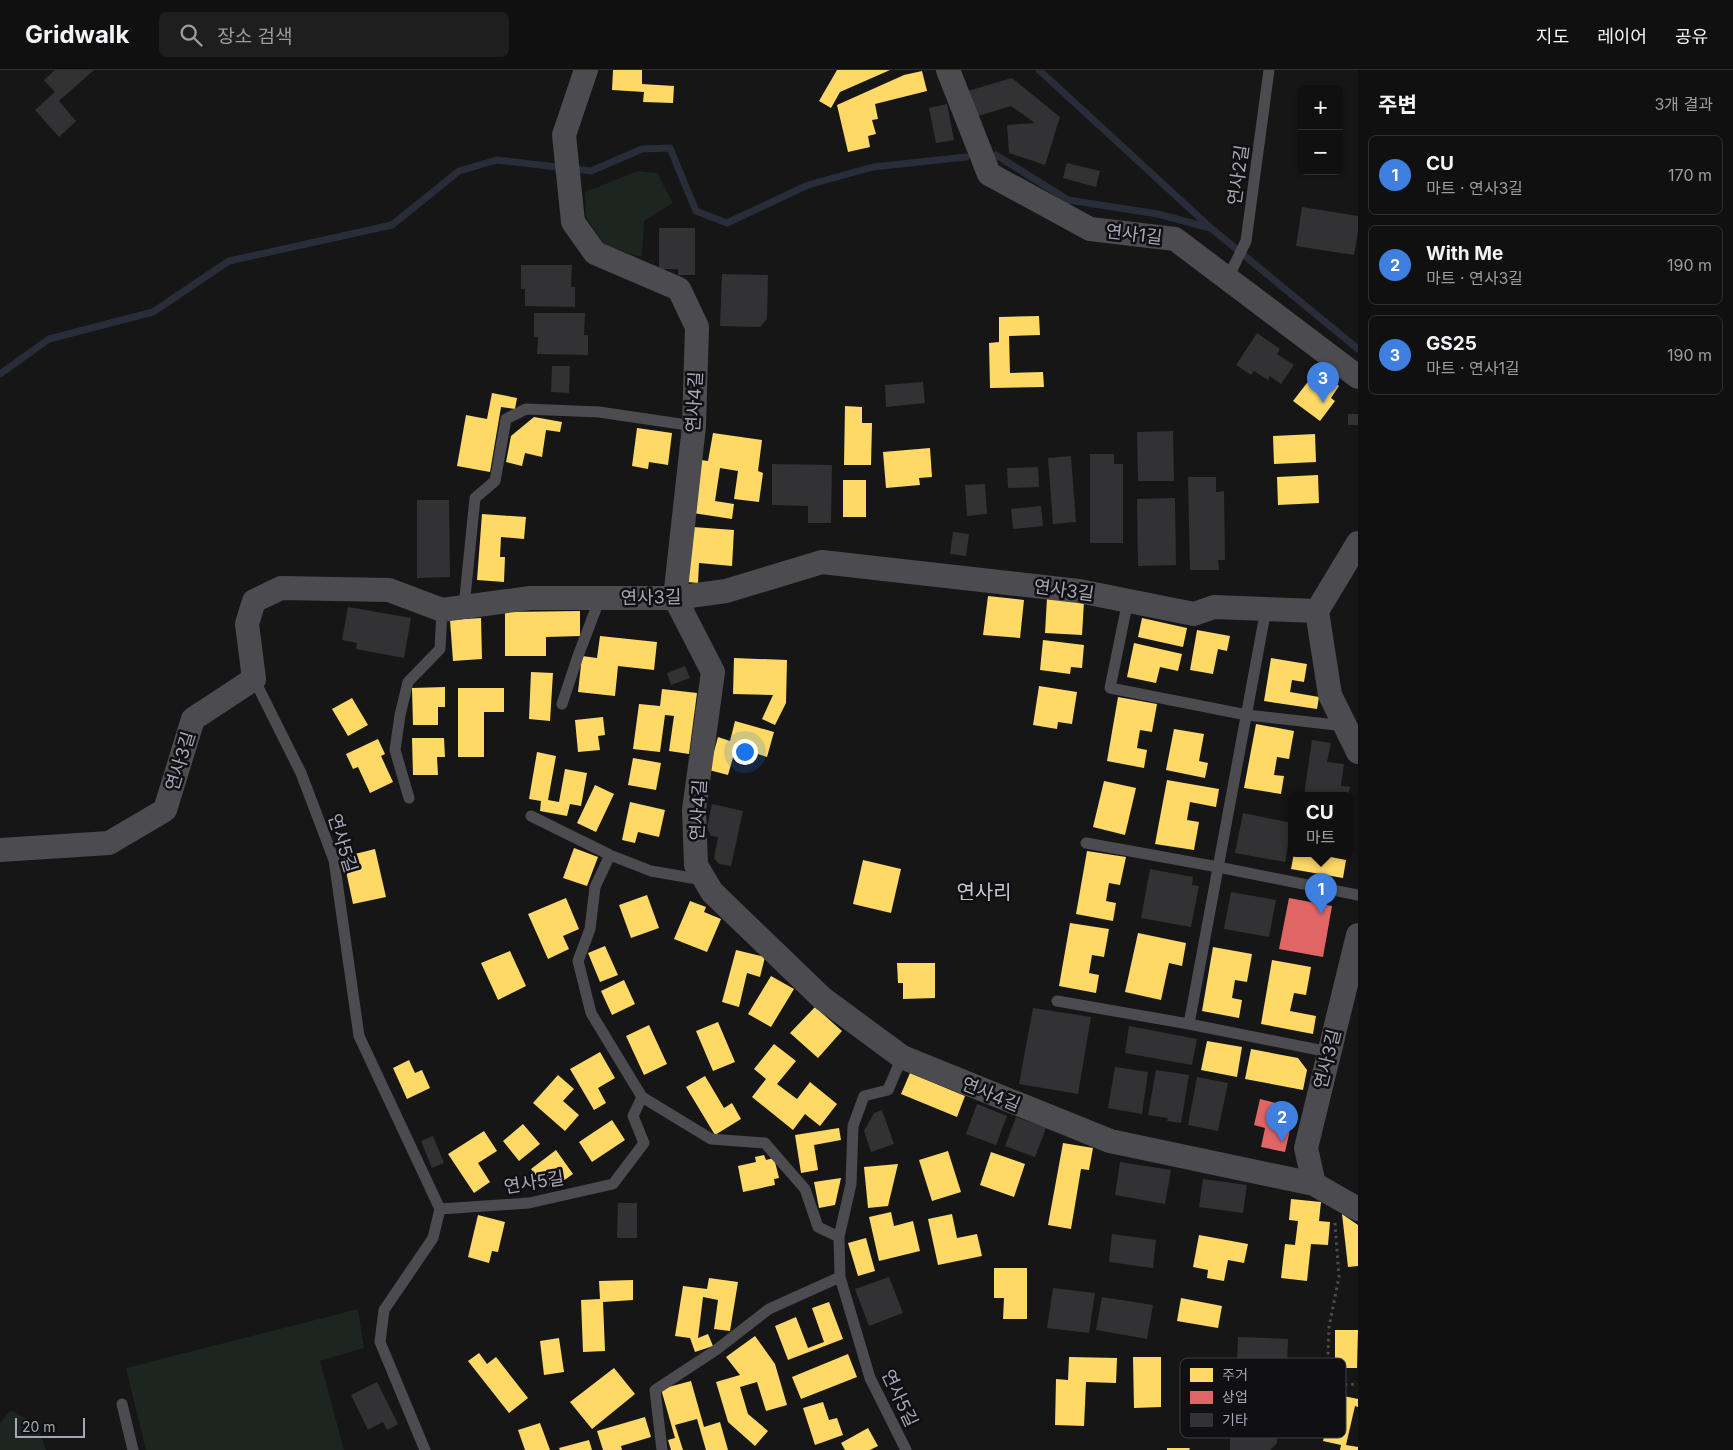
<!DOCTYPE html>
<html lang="ko">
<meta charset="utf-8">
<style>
body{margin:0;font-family:Inter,"Noto Sans KR",sans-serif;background:#1e1e1e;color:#f1f3f6}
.controls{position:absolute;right:15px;top:15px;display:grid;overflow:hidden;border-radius:8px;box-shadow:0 1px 4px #0004}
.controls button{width:45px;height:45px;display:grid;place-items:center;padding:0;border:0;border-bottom:1px solid #303030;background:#101010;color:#f1f3f6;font:25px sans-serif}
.scale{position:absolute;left:15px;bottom:12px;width:70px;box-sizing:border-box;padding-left:5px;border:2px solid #a6a6b8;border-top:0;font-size:14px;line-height:18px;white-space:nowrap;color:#a6a6b8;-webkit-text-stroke:4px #101012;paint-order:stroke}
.you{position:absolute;left:744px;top:681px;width:18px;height:18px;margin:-12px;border:4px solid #fff;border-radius:50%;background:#1a73e8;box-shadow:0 0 0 8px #1a73e833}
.badge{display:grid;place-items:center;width:32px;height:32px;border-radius:50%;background:#0f766e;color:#fff;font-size:16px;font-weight:700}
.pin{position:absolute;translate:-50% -41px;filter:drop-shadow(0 1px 2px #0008)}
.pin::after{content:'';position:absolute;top:26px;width:18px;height:15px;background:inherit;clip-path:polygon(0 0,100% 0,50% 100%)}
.popup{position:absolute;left:1288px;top:722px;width:65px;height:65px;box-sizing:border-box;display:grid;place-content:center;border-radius:8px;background:#101010;filter:drop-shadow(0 1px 4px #0005);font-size:16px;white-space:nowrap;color:#9c9d9f}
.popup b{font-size:19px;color:#f1f3f6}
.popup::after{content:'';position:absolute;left:50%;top:100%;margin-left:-10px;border:10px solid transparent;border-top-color:#101010}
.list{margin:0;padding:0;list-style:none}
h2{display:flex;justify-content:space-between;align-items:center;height:65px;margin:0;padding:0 20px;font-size:21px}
h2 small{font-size:16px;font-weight:400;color:#9c9d9f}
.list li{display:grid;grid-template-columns:32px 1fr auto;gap:15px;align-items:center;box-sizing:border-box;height:80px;margin:0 10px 10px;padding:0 10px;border:1px solid #303030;border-radius:8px}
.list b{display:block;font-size:19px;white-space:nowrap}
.list p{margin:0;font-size:16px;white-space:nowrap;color:#9c9d9f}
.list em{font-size:16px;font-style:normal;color:#9c9d9f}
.icon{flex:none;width:28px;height:28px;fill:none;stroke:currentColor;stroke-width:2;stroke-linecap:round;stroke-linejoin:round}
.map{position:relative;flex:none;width:1358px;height:1380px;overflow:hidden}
header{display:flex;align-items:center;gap:30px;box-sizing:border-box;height:70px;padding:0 25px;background:#101010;border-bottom:1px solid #303030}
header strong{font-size:24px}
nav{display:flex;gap:28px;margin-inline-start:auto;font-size:18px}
.search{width:350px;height:45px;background:#1e1e1e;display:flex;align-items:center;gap:12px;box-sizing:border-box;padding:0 18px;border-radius:8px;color:#9c9d9f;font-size:19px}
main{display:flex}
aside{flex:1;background:#101010}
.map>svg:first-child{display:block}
.green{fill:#1d2520}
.homes{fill:#ffd966}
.shops{fill:#e06666}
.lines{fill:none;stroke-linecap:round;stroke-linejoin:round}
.stream{stroke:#282d39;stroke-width:7}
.building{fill:#323234}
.path{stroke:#4c4c52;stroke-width:3;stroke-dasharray:2.5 4;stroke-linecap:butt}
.service{stroke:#4c4b50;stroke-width:11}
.minor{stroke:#4c4b50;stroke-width:24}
.labels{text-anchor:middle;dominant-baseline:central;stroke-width:5;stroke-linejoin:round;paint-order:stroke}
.street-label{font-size:18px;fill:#a6a6b8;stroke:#101012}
.quarter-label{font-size:20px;fill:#c7c7d4;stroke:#101012}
.key{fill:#101012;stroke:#3d3d44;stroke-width:1}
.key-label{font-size:14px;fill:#a6a6b8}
</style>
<header>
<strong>Gridwalk</strong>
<div class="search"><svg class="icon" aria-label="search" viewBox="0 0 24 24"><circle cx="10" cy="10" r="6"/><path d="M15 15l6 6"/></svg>장소 검색</div>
<nav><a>지도</a><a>레이어</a><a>공유</a></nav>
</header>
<main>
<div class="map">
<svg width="1358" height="1380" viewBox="0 0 1358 1380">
<rect width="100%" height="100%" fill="#161616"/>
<!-- green -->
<path class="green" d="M638,101L657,103L673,133L644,151L642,187L605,176L586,147L585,122Z
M358,1239L364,1278L320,1291L344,1380H146L126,1298Z
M11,1340L37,1355L46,1380H0V1353Z"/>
<!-- homes -->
<path class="homes" d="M613,0H642V14L674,16L673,33L643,32L644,22L612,20Z
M837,0H890L840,22L831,38L819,31Z
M922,1L927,21L875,34L878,49L872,50L876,64L868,66L870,77L848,82L837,35L904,5Z
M1039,246L1040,265L1009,266L1010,303L1043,302L1044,317L990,318L989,273L999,272V247Z
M1317,300L1339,316L1331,328L1335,331L1320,351L1293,331Z
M492,323L517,328L515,339L501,337L490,402L457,396L466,345L487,349Z
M845,336L862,337V353H872L871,395H844Z
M534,347L562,352L560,362L546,360L542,387L525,383L522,396L506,392L511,366Z
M637,358L672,363L668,395L649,392L648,399L632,396Z
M713,363L762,370L758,401L763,403L759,432L734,429L738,401L720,398L715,431L734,434L732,449L693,443L701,390L708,391Z
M1315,364L1316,392L1274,394L1273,366Z
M930,378L932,407L919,408L920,415L886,418L883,382Z
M1318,405L1319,433L1278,435L1277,407Z
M843,410H866V447H843Z
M482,444L526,447L524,469L501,467L500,487H505L504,512L477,510Z
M693,457L734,460L732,496L699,493L698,513L688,512Z
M988,526L1024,530L1020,568L983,565Z
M1047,528L1084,531L1082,565L1045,563Z
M580,541V566L546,567V586H505V542Z
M481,548L482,589L453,591L450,550Z
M1142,548L1187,558L1183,577L1138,567Z
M1197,560L1230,566L1227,581L1218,579L1213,604L1190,600Z
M600,566L657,572L654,600L618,596L615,626L578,622L582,586L597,588Z
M1043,570L1084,575L1082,598L1071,597L1070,604L1040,600Z
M1134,573L1182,584L1178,601L1160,597L1156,613L1127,607Z
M734,588L787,590L786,633L775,655L762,649L773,625L733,624Z
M1271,588L1307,594L1304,612L1292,610L1290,622L1319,627L1317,639L1264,631Z
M531,602L553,603L550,651L529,649Z
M1039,616L1077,622L1072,654L1058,652L1057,659L1033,655Z
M445,617V637H438V655H413L412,618Z
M458,618H504V642H484V687H458Z
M662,619L697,623L689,684L669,681L674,646L665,645L660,682L633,679L639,634L660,636Z
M1118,627L1157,634L1152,662L1140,660L1137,678L1147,680L1144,698L1107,691Z
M352,628L368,655L348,666L332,639Z
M603,647L605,665L598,666L600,680L578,682L575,650Z
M735,651L774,662L767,687L736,677L728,705L709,700L718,667L730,671Z
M1256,654L1294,661L1289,689L1277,687L1274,705L1284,706L1281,724L1244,718Z
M1174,659L1204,664L1199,691L1208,693L1205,708L1166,700Z
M412,668H444L445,687H437L438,705H413Z
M378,669L385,684L381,686L393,712L370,723L358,697L353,699L346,684Z
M537,682L556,686L548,730L559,732L565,699L587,703L581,736L570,734L567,746L540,741L541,731L529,729Z
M633,688L661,693L656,720L628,715Z
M1167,710L1219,719L1216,737L1190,732L1187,750L1199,752L1194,780L1155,774Z
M1104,711L1136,718L1125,765L1093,757Z
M595,715L614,724L596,762L577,753Z
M630,732L665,740L659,767L638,762L635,773L622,770Z
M574,778L598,787L587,816L563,808Z
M375,779L386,827L353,834L343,787Z
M1087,781L1126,787L1120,815L1109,813L1106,831L1116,833L1113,851L1076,844Z
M1294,783H1321V785L1346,790L1343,808L1291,799Z
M863,790L901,799L891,843L853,834Z
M647,825L659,858L631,868L619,835Z
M566,828L579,859L563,866L569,879L548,889L528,844Z
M690,831L706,837L704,842L721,849L707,882L674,869Z
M1070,853L1109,859L1104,887L1092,885L1089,903L1099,905L1096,923L1059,916Z
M1138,863L1186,873L1182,896L1169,893L1161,930L1125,922Z
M605,876L618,905L600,912L588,883Z
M1213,877L1252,884L1247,912L1235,910L1232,928L1242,930L1239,948L1202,941Z
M736,880L765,887L760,907L747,903L739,937L722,932Z
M510,881L526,916L498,930L481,893Z
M1272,890L1311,897L1306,925L1294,923L1290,941L1316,946L1313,964L1261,954Z
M897,893H935V928L903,929V913H898Z
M771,906L794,919L771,957L748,944Z
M624,910L635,934L612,945L601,921Z
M815,937L842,961L818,988L790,963Z
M718,952L735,992L713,1001L696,961Z
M649,955L667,994L644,1005L626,966Z
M1207,971L1242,977L1237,1007L1201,1000Z
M774,974L796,991L777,1014L797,1029L810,1012L837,1034L820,1056L805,1044L793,1060L752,1027L766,1009L754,999Z
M1251,979L1298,988L1307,1000L1303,1020L1245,1009Z
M600,982L615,1008L598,1018L606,1033L594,1040L570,999Z
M409,990L415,1003L422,1000L430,1018L407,1029L393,998Z
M910,1003L965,1026L957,1047L901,1024Z
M558,1005L574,1019L563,1031L579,1045L565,1061L533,1033Z
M705,1006L724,1038L732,1033L741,1049L715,1065L686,1017Z
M612,1050L625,1070L592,1092L579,1072Z
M523,1054L540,1074L519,1091L503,1071Z
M839,1058L841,1070L814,1075L818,1100L801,1103L795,1065Z
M484,1061L497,1081L478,1093L490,1112L474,1123L448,1084Z
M1063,1073L1093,1078L1089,1100L1081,1099L1071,1159L1048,1155Z
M556,1080L573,1104L560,1113L556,1110L546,1118L531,1099Z
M948,1081L961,1122L932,1131L919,1090Z
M991,1082L1025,1094L1014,1127L980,1115Z
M764,1085L766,1090L774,1088L779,1108L774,1109L775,1115L743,1122L738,1096L756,1092L755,1087Z
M898,1094L888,1136L868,1138L864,1097Z
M841,1108L835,1135L819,1138L814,1112Z
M1291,1129L1321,1132L1319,1151L1330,1152L1328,1175L1311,1174L1307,1211L1281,1208L1285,1174L1295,1175L1298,1151L1289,1150Z
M891,1142L894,1156L913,1151L920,1181L879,1191L869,1147Z
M952,1144L957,1168L977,1164L982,1186L938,1195L928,1149Z
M1342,1144L1358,1155V1196L1348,1197Z
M478,1145L505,1152L498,1182L492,1181L489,1193L468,1187Z
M1199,1165L1248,1174L1244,1193L1228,1190L1224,1211L1207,1208L1208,1200L1193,1197Z
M866,1168L875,1201L858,1206L848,1173Z
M994,1198H1027V1249H1003L1004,1228H994Z
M709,1208L738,1212L730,1261L714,1259L718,1230L703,1227L698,1268L708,1264L713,1276L695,1282L690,1268L675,1266L683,1216L707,1219Z
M633,1210V1230L603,1232L605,1281L583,1282L581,1230L600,1229L599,1211Z
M1181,1228L1222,1236L1218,1258L1177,1251Z
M829,1232L843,1269L788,1290L775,1256L796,1247L808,1278L824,1272L812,1238Z
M1335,1260H1358L1357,1298H1335Z
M755,1266L775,1294L787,1335L766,1341L757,1312L740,1317L748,1344L768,1361L755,1376L728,1352L716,1312L740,1305L726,1287Z
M559,1268L564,1302L544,1305L540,1271Z
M479,1283L487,1294L496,1287L528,1328L509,1343L468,1291Z
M848,1284L857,1307L801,1329L792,1307Z
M1069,1287L1117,1288L1116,1313L1086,1312L1084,1356L1055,1355L1056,1309L1068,1310Z
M1133,1287H1161V1337L1134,1338Z
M614,1298L635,1324L592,1359L570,1332Z
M691,1311L704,1357L720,1352L728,1380H706L697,1349L675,1355L683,1380H671L668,1370L675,1368L661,1319Z
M1334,1324L1358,1329V1337L1355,1336L1346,1375L1358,1377V1380H1340L1341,1375L1323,1371Z
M823,1332L829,1350L837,1348L843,1365L815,1375L803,1338Z
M645,1347L651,1367L621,1376L622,1380H603L597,1361Z
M540,1353L550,1380H525L518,1360Z
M868,1358L878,1376L870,1380H845L841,1373Z
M589,1370L592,1380H560L559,1378Z
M1167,1378H1190L1189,1380H1167Z"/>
<!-- shops -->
<path class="shops" d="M1289,828L1332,836L1323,887L1279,879Z
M1260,1029L1295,1038L1285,1082L1261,1077L1265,1058L1254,1055Z"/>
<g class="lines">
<!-- stream -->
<path class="stream" d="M1039,0L1212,159L1358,279
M996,85L1068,130L1158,144L1210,158
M0,304L49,269L153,242L229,191L392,155L459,101L497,90L591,101L642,79L670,78L696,141L727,153L808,115L873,97L966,87"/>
</g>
<!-- building -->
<path class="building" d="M55,0H94L59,31L76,51L59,67L35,40L55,22L44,10Z
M1012,8L1060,47L1045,95L1009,83L1007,55L1035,53L1011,36L975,47L968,21Z
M947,34L954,70L936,73L929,38Z
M1067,93L1100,101L1096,117L1063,108Z
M1302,137L1358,146V161L1354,185L1296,176Z
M659,158H695V205H678V199H659Z
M521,195H572L571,217H575V237L525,236V219H521Z
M722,204L768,205L767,249L760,257L720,256Z
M534,243H585L584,265H588V285L537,284L538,267H534Z
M1257,263L1280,279L1277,284L1294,295L1281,314L1270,306L1268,310L1254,301L1251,305L1236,295Z
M552,296H570L569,323L551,322Z
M923,312L925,333L886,337L885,315Z
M1348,344H1358V355H1348Z
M1173,361L1174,411H1138L1137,362Z
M1090,384H1114V394H1123V473H1090Z
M1071,386L1076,452L1053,454L1048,388Z
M772,394L832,395L831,453H808V436L772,435Z
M1038,397L1039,417L1008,418L1007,398Z
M1188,407H1216V422L1224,421L1225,490H1218L1219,500H1190Z
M985,414L987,444L967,446L965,415Z
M1175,428L1176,495L1138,496L1137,429Z
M417,430H449L450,507L417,508Z
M1041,436L1043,456L1013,459L1011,439Z
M953,462L969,464L966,486L950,484Z
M348,537L411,548L404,588L356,579L357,573L342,570Z
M685,596L690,608L671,615L667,603Z
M1312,670L1331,673L1327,692L1344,694L1341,716L1350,717L1348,725H1304Z
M712,734L743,741L731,796L719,794L714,788L718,767L711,766L707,758Z
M1243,743L1292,753L1285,792L1235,783Z
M1150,799L1193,807L1192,815L1199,816L1191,857L1141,848Z
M1231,822L1276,830L1269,867L1224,859Z
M1033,938L1091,947L1078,1024L1019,1014Z
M1129,956L1197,969L1192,995L1125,983Z
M1115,997L1148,1002L1142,1044L1108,1038Z
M1156,1000L1189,1005L1181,1053L1167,1051L1168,1048L1148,1045Z
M1197,1007L1228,1013L1218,1061L1188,1055Z
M977,1034L1007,1046L996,1075L966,1064Z
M882,1040L894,1074L871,1082L864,1061L874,1043Z
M1016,1047L1046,1058L1035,1087L1005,1076Z
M433,1066L444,1093L432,1098L421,1071Z
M1120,1092L1171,1100L1165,1134L1115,1125Z
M1203,1109L1247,1115L1243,1143L1199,1137Z
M618,1133H637V1168H617Z
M1112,1164L1156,1170L1153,1198L1109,1192Z
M889,1207L903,1243L869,1256L855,1219Z
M1053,1218L1095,1223L1089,1263L1047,1258Z
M1102,1227L1153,1235L1147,1269L1096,1260Z
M1238,1267L1288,1269L1285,1347H1278L1277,1373L1270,1380H1230V1355L1235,1350Z
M377,1312L398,1354L387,1360L383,1352L368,1360L351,1325Z"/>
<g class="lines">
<!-- path -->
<path class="path" d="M1335,1153L1339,1207L1329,1257L1327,1316L1358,1314"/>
<!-- service -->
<path class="service" d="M1227,210L1246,171L1269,0
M1128,530L1110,618L1247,645L1345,656
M464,537L475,428L495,411L506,349L526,339L599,342L694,356
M1266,539L1189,954L1329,982
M254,609L301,703L334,790L359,966L440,1139L529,1133L613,1114L644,1073L633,1046L642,1027L711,1069L765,1073L805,1119L818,1157L839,1167L840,1207L870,1308L906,1380
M562,634L578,586L600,528
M409,728L395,680L400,645L408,612L440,579L442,540
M531,746L610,785L651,801L703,810
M1086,773L1218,797L1358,825
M610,785L595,817L590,859L578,891L591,943L642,1027
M1057,931L1189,954
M839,1167L851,1114L853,1056L864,1026L888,1020L902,987
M122,1334L133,1380
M425,1380L380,1272L384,1240L433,1168L440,1139
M662,1380L655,1320L716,1280L769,1239L840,1207"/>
<!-- minor -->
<path class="minor" d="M586,0L564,65L573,152L595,183L679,219L697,257L694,356L675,528L713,602L694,740L696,795L712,822L822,928L902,987L1110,1071L1314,1114L1358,1139
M948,0L989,104L1090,159L1175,169L1358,307
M1317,541L1358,473
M0,780L109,773L165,740L193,649L254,609L247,554L254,531L281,518L389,520L442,540L530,528H675L726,521L822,492L1079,521L1194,544L1214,537L1317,541L1330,625L1358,682
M1314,1114L1306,1078L1358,865"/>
</g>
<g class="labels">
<!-- street labels -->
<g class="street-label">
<text transform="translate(1238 105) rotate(-82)">연사2길</text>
<text transform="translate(1134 164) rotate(7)">연사1길</text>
<text transform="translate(694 332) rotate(-87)">연사4길</text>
<text transform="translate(1064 520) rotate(8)">연사3길</text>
<text transform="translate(651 527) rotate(-1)">연사3길</text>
<text transform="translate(180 691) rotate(-73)">연사3길</text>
<text transform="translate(698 740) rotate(-87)">연사4길</text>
<text transform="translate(343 773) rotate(73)">연사5길</text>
<text transform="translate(1327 989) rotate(-76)">연사3길</text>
<text transform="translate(991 1024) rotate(22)">연사4길</text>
<text transform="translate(534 1112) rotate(-9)">연사5길</text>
<text transform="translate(900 1328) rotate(65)">연사5길</text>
</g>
<!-- quarter labels -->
<g class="quarter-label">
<text x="984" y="822">연사리</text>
</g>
</g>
<!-- legend -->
<rect x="1180" y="1288" width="166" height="80" rx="8" class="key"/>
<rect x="1190" y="1298" width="23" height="14" fill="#ffd966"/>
<rect x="1190" y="1321" width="23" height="13" fill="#e06666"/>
<rect x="1190" y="1343" width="23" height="14" fill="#323234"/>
<g class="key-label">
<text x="1222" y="1310">주거</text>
<text x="1222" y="1332">상업</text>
<text x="1222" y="1355">기타</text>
</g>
</svg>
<div class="controls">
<button>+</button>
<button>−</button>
</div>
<div class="scale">20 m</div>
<div class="you"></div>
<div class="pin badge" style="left:1321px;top:844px;background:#3f7fe0">1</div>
<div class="popup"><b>CU</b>마트</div>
<div class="pin badge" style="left:1282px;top:1072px;background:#3f7fe0">2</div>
<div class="pin badge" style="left:1323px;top:333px;background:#3f7fe0">3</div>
</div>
<aside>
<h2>주변<small>3개 결과</small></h2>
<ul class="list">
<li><span class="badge" style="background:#3f7fe0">1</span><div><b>CU</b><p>마트 · 연사3길</p></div><em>170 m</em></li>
<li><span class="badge" style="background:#3f7fe0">2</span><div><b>With Me</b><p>마트 · 연사3길</p></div><em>190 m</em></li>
<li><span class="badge" style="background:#3f7fe0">3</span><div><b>GS25</b><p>마트 · 연사1길</p></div><em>190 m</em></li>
</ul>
</aside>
</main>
